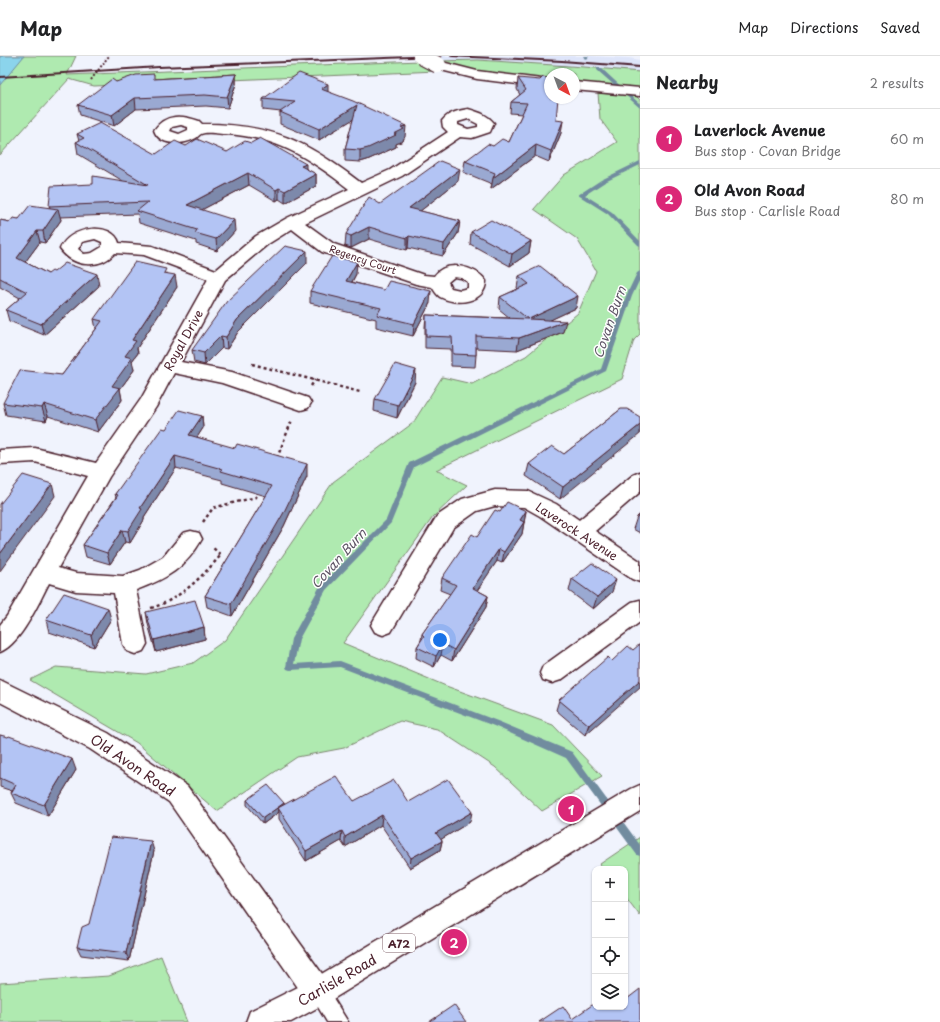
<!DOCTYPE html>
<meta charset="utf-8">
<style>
body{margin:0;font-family:"Playpen Sans",sans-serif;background:#f6f6f6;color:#202124}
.controls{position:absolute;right:12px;bottom:12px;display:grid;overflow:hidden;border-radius:8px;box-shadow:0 1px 3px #0004}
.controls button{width:36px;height:36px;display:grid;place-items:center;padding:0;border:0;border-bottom:1px solid #e0e0e0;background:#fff;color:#202124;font:20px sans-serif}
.compass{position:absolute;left:544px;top:12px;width:36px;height:36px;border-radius:50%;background:#fff;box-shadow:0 1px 3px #0004;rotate:139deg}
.you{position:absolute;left:440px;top:584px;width:14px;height:14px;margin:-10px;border:3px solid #fff;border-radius:50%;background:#1a73e8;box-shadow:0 0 0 6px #1a73e833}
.badge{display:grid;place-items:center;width:26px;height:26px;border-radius:50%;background:#db2777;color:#fff;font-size:13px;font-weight:700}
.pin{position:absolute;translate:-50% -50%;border:2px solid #fff;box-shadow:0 1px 4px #0006}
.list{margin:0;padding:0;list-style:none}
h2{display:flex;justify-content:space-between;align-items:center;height:52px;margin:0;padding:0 16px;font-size:17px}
h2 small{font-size:13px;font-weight:400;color:#757577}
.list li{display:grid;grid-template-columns:26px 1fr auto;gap:12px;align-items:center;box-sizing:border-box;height:60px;padding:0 16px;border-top:1px solid #e0e0e0}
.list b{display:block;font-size:15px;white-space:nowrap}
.list p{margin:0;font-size:13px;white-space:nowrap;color:#757577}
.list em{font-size:13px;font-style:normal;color:#757577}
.icon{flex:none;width:22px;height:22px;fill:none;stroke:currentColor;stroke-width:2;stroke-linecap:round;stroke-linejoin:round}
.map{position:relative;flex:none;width:640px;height:966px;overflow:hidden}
header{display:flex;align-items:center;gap:24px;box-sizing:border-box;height:56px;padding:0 20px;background:#fff;border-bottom:1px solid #e0e0e0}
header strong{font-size:19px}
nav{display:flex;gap:22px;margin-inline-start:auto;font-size:14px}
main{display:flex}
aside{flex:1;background:#fff}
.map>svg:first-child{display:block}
.built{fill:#dee5fa}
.green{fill:#afeab0;stroke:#7c846e}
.water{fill:#8bd4ec;stroke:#718c9f}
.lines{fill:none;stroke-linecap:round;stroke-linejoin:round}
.stream{fill:#718c9f;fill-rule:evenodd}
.service-casing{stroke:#4a1f2b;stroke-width:3}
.minor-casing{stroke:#4a1f2b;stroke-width:3}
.primary-casing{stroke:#4a1f2b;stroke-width:3}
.path-far1{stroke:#4a1f2b;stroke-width:2;stroke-dasharray:2 2;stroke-linecap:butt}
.path{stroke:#4a1f2b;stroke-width:2.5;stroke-dasharray:3 3;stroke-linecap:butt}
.service{fill:#fff;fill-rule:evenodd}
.minor{fill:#fff;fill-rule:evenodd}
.primary{fill:#fff;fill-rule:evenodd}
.rail{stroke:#4a1f2b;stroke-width:2}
.minor-bridge-casing{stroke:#4a1f2b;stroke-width:18;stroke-linecap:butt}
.path-bridge{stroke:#4a1f2b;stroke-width:2;stroke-dasharray:2 2;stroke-linecap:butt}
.minor-bridge{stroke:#fff;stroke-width:16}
.wall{fill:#9aa9d2;stroke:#4a1f2b}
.shaded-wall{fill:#7d89ab;stroke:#4a1f2b}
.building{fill:#b3c4f4;stroke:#4a1f2b}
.labels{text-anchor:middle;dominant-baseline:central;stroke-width:3;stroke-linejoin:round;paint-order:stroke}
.far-street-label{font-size:10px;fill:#4a1f2b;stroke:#fff}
.shield{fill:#fff;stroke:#80626b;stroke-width:1}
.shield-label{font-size:11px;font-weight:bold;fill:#4a1f2b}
.street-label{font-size:12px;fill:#4a1f2b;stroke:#fff}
.water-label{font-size:13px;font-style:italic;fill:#5e5565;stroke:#fff}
.near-street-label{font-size:14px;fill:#4a1f2b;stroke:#fff}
</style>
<header>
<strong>Map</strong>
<nav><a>Map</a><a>Directions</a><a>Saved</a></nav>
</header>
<main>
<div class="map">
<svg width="640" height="966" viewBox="0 0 640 966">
<rect width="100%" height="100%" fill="#f0f3fd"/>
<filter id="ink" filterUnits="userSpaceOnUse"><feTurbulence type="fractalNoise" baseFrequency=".025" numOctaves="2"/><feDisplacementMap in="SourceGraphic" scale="8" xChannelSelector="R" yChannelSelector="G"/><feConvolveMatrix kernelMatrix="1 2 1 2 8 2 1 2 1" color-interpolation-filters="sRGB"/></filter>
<g filter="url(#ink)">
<!-- built -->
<path class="built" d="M429,0H590L629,2L640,4V16L584,11L478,4L439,5Z"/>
<!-- green -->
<path class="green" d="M0,0H76L67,19L420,5L437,15L94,30L69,23L0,99Z
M478,4L584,11L640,16V34L574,27V18H550V25L477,17L439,5Z
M598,37L636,40L640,44V278L634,284L622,323L436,414L467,429L433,461L343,587L446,630L553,669L602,720L542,755L495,711L437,673L400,665L344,692L297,701L217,755L137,687L30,624L56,611L146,618L193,607L225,584L333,426L413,367L442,321L472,328L526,300L578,257L596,215L577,183L534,153L564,119L617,86L600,63Z
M640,781V860L625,840V813H604L600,808Z
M161,900L187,966H0V927L109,920Z"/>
<!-- water -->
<path class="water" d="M0,0H24L0,29Z"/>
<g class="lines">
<!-- stream -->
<path class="stream" d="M583,0H588L589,2L585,3Z
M597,12H601L640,48V52L597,14Z
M640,105V109L605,126L585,139L612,156L640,185V190L638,189L608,158L578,139L601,124Z
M640,215V223L632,240L606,315L414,411L391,467L326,534L299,583L294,608L340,605L500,666L572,696L640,789V800L637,799L566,702L494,670L340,611L290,614L287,613L286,611L291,583L320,530L386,464L409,407L601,313L626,240L637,217Z"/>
<!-- service casing -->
<g class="service-casing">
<path id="service" d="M318,927L325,929L348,966H327L309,936L311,929Z"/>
</g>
<!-- minor casing -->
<g class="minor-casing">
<path id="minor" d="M438,5L477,15L550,24V32L477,23L433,12L431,9L433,6Z
M574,26L640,32V40L574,34Z
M468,53C478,56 487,58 494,67L490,76L472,82L460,81L402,120L305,167L334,188L424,219L434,220C446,203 476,210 486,225C486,247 456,250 440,241C437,239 434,234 432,231L416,228L322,196L292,173L268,188L225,224L181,306L232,316L308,342L311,347L308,352L301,354L222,327L174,317L156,351L109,421L58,512L76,517L123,520L140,514L163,501L183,477L191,475L199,477L202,483C186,512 166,523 136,534L147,588L143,595L135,598L127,595L123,588L114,537L76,535L49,527C39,546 21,588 0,596V569L7,560L88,420L35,406L0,408V394L35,392L96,407L141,343L208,223L144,199L115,197C99,214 73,211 60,193C69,170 113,165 119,187L152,190L216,214L256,180L287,162L349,133C309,102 277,81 226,78C220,78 207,75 201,78C199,79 197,82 194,83C182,89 159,90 154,74C166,57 182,59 199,65L202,68C273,68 306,85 361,127L390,114L448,76L443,71L442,65C449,56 458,55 468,53ZM468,63L478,68V71L468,73L458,69V66ZM181,69L188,71V74L179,78L170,75L172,71ZM95,183L102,186V191L92,197L84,198L78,193L82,186ZM454,221L461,222L468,226V232L460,234L451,232L448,226Z
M640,416V436L595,475L640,505V526L632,523L540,460L524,451L495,450L477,455L453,472L391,576L383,579L375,576L371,569L375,562L437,460L462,443L495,434L528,435L556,448L579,464L633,419Z
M640,544V566L561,624L552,627L543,624L540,617L543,610L632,546Z
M0,624L108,677L187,730L328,926L333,936L328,946L318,951L308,946L169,746L90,693L0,646Z"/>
</g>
<!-- primary casing -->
<g class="primary-casing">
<path id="primary" d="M640,729V755L328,946L291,966H246L250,955L308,926L631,733Z"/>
</g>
<!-- path-far1 -->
<path class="path-far1" d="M105,5L109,0"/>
<!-- path -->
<path class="path" d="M252,308L360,336
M311,330L315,324
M277,402L292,364
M203,466L213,452L256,441L259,436
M151,552C179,544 202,521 221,499L212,491"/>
<!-- service -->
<use href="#service" class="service"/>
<!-- minor -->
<use href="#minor" class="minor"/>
<!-- primary -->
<use href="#primary" class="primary"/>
<!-- rail -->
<path class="rail" d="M451,0L562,5L640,11
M0,21L159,11L435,0"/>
<!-- minor-bridge casing -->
<g class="minor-bridge-casing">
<path id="minor-bridge" d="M421,0L438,9"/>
</g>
<!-- path-bridge -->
<path class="path-bridge" d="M91,24L105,5"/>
<!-- minor-bridge -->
<use href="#minor-bridge" class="minor-bridge"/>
</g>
<!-- wall -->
<path class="wall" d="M236,18V28L228,52L206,50L136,53L114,70L80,59L78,49L116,26L154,23Z
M518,22L547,33L556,64L561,77L549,106L535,100L491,133L492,128L463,116L465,105L493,90L509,86L522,58L510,57L511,46L520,39L517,33Z
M328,36L405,81L404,82L403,85L396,88V91L367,104L360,106L345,105V93L353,63L319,84L280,68V56H281L263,54V43Z
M77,78L156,98L186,90L227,96L306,113L316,118V130L285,147L279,143L276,145L249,129L201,154L235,175L217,195L196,188V185L139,167L138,158L60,161L61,164L45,187L40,186L25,206L48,218L99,230L44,279L9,265L6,254L20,242L0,231V164L10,166L50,152L49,150L93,128L123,125L78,98L76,86L79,85Z
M458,125L420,155L460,165L458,177L443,200L408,192L407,194L369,183L351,192L345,190L346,178L380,148Z
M471,176L531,185L529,197L510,210L470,188Z
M307,207L238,276L227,293L222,292L205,309L194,306L192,294Z
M167,217L177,231L137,292L138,297L132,305L134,314L120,333L122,344L98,376L48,360L46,365L6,359L3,347L62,319L96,273L94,263Z
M356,218L352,226L430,247L413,280L376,271V263L310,247V235Z
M519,220L576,252L550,264L563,276L517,294L476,292V299L475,311L451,310V293L425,292V271L426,259L510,262L499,253L500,241L518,233L517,232Z
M415,326L397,362L374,355L375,343Z
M621,353L560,443L526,420L529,408L564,398Z
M202,360L203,372L197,381L307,420L284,470L232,560L207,551L205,540L266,440L222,427V424L176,412L144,461V464L130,487L125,486L110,508L86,501L83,489L116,441L115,438L166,373Z
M526,455L522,478L502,507L497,505L477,534L488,540L486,551L452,605L441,599L434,611L416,602L417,591L421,584L422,578L450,538L440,534L442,522L477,481L500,456Z
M640,458V477L633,473L637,461Z
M572,523L612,536L593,553L569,535Z
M146,556L204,571L205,583L156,596L148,568Z
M111,563L94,591L49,576L46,564Z
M612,605L585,679L556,654L559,644Z
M0,679L76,714L48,760L16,747L11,737L12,735L0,731Z
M247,744L284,747V750L354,745L408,746L470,766L441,783L442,785L440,794L410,812L381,769L345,791L341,785L306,805L279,763V756L263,768L247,749Z
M154,795L129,905L81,899L77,891L89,868Z"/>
<!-- shaded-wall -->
<path class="shaded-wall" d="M236,18V28L228,52L227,41Z
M328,28V40L321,33Z
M135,42L136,53L114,70L112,59Z
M357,49V61L319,84V73Z
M563,65L561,77L549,106L551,95Z
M406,70L405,81L404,82L403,85L396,88V91L367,104L360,106V94L394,78L401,71Z
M536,89L535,100L491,133L493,122Z
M306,108V119L301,110Z
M460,113L458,125L409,164V152Z
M248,117L249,129L188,161L187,149Z
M316,118V130L285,147V135Z
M279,132V143L276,145V134Z
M58,153L61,164L45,187L43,175Z
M234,164L235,175L217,195L216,183Z
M460,165L458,177L443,200L444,188Z
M369,171V183L351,192V180Z
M37,175L40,186L20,213L17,202Z
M409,180L408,192L407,194V182Z
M531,185L529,197L510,210L512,198Z
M307,195V207L238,276L227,293L226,281L237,264Z
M357,206L356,218L346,237V225Z
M97,218L99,230L44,279L41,268Z
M175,219L177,231L137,292L138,297L132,305L134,314L120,333L122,344L98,376L95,364L112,330L132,284Z
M431,235L430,247L413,280L414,268Z
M578,240L576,252L527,275L529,263Z
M566,265L563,276L517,294L519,282Z
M221,280L222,292L205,309L204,297Z
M416,314L415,326L397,362L398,349Z
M44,348L48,360L46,365L42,352Z
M202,360L203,372L191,391L189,379Z
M640,369V378L560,443L563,431Z
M175,400L176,412L144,461V464L130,487L128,475L140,452Z
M307,408V420L284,470L232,560L231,548Z
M52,428L55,440L0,515V498Z
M526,455L524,467L520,464Z
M524,466L522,478L502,507L504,496Z
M122,474L125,486L110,508L107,497Z
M499,493L497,505L471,544L473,532Z
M616,524L612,536L593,553L597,541Z
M488,540L486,551L452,605L454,594Z
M108,552L111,563L94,591L91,579Z
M204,571L205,583L156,596L154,584Z
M443,588L441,599L434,611L436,600Z
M640,624V631L585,679L589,669Z
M72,703L76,714L48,760L44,749Z
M284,747V752H278L279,756L263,768V762Z
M472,756L470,766L435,787L436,777Z
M382,759L381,769L345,791V781Z
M342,775L341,785L306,805V795Z
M151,785L154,795L129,905L126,897Z
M442,785L440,794L410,812L411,802Z"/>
<!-- building -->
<path class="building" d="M299,17L328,28L321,33L353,45L406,70L401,71L404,73L394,78L396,79L368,92L360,94L345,93L357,49L319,73L280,56L295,46L263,43Z
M154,18V23L236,18L227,41L205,39L135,42L112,59L78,49L112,23L116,26L136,19Z
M543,21L548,22L547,33H550L549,41L550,42H558L556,64L563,65L551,95L536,89L493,122L495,117L465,105L488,88L493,90L502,83L509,86L527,47L511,46L526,34L518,22L540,24Z
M100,67L156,98L175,85L186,90L197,83L227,96L245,85L251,87L260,82L306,108L301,110L316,118L285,135L279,132L276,134L248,117L187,149L234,164L216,183L195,177L197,174L137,155L148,146L49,150L51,130L93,128V120L148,129L76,86L84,82L77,78Z
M440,105L460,113L409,152L460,165L444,188L409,180L407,182L369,171L351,180L346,178L369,141L380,148Z
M30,149L58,153L43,175H37L17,202L48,218L52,215L54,216L65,207L97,218L41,268L6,254L27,236L0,222V164L10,166L13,162L19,163Z
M491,164L531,185L512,198L471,176Z
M285,190L307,195L237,264L226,281L221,280L204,297L192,294L227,245Z
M332,200L357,206L346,225L384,234L389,225L431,235L414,268L377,259L381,252L310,235Z
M135,206L166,213L164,217L175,219L132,284L136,285L125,300L132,302L112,330L120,332L95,364L44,348L42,352L3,347L20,314L62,319L102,265L94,263Z
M540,210L578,240L529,263L566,265L519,282L476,280V299L453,298L452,281L426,280V259L528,263L500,241L529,228L519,220Z
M395,308L416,314L398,349L375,343Z
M621,353H627L640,361V369L563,431L529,408L552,390L564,398Z
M179,354L202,360L189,379L235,392L237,388L307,408L283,458L231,548L205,540L272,430L221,415L222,413L175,400L140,452L142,453L128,475L122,474L107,497L83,489L118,439L115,438L162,372L166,373Z
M23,419L52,428L0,498V448Z
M507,446L526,455L520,464L524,466L504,496L499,493L473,532L488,540L454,594L443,588L436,600L417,591L424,580L422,578L456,529L442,522L472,478L477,481L495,454L500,456Z
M640,458V463L637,461Z
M592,507L616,524L597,541L572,523Z
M64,537L108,552L91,579L46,564Z
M195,544L204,571L154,584L146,556Z
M640,588V624L589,669L559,644L608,601L612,605L628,590L633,594Z
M0,679L8,681L9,680L72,703L44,749L11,737L16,729L0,722Z
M336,720L354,745L394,724L408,746L448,723L472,756L436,777L442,785L411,802L382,759L345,781L342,775L306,795L278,752Z
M268,729L284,747L263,762L247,744Z
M111,781L151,785L126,897L77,891L82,871L89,868Z
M640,933V966H539L563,950L572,963L595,947V951H625V941L627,943Z
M454,949L466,966H429Z"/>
</g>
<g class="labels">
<!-- far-street labels -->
<g class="far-street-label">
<text transform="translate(363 203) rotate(19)">Regency Court</text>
</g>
<!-- shield labels -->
<rect class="shield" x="383" y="878" width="32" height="18" rx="3"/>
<g class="shield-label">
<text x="399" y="887">A72</text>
</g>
<!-- street labels -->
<g class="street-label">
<text transform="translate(183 284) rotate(-61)">Royal Drive</text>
<text transform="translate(577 475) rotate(33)">Laverock Avenue</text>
</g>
<!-- water labels -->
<g class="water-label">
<text transform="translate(609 266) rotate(-71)">Covan Burn</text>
<text transform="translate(338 502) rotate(-48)">Covan Burn</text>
</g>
<!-- near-street labels -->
<g class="near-street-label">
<text transform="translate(133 709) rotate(34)">Old Avon Road</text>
<text transform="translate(337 924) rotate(-30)">Carlisle Road</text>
</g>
</g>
</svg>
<div class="controls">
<button>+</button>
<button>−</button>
<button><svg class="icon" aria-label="locate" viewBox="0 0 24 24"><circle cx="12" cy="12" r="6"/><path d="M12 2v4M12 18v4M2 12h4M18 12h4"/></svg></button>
<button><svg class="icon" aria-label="layers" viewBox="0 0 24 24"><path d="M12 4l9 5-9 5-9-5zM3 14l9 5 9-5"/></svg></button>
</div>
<svg class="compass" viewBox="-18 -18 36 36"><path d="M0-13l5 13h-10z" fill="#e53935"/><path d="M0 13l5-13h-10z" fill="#757577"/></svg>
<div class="you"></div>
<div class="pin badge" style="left:571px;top:753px">1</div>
<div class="pin badge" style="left:454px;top:886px">2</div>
</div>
<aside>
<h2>Nearby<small>2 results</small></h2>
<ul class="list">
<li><span class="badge">1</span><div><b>Laverlock Avenue</b><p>Bus stop · Covan Bridge</p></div><em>60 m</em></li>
<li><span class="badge">2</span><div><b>Old Avon Road</b><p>Bus stop · Carlisle Road</p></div><em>80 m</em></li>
</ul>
</aside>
</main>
